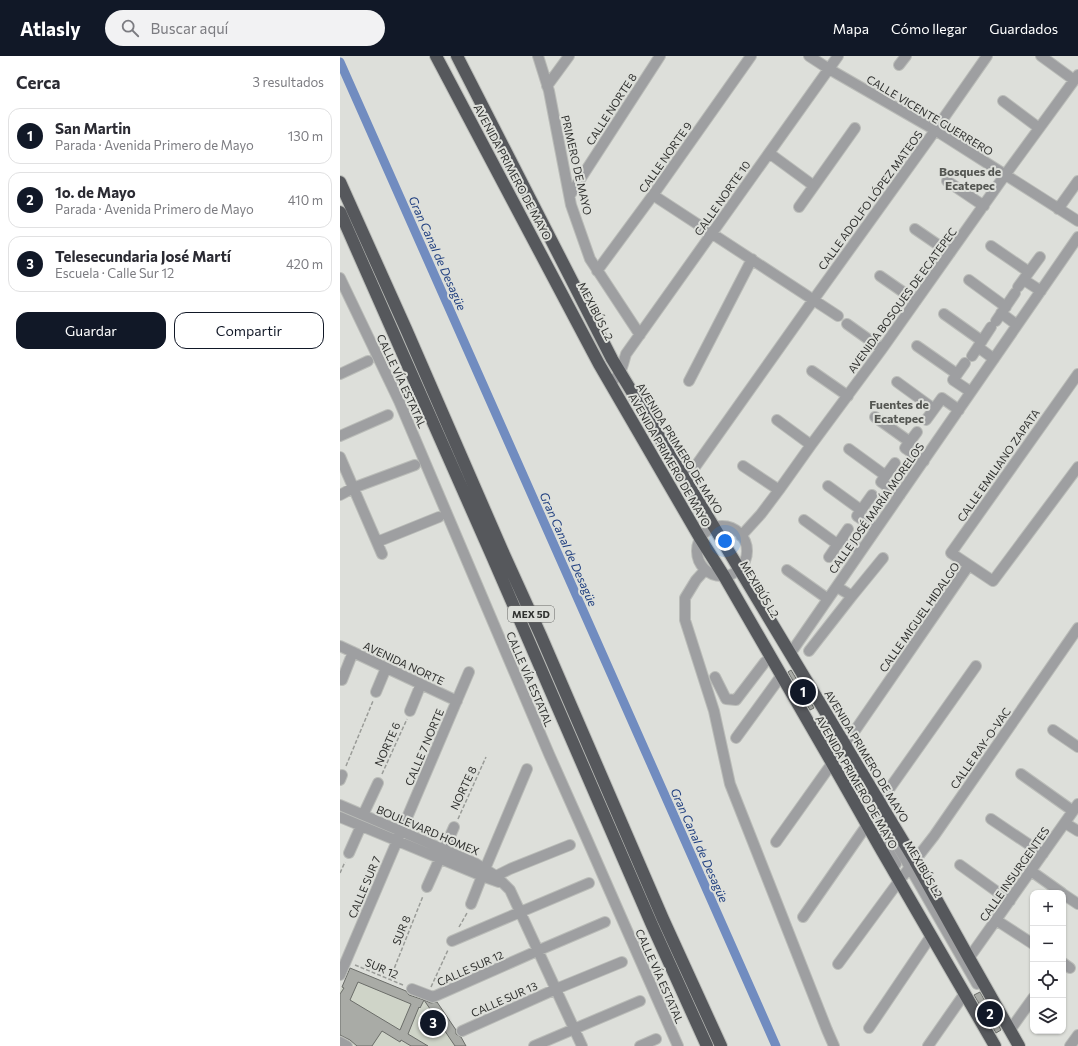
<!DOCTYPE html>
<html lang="es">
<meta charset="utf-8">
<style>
body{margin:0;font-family:Commissioner,sans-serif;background:#f2f2f3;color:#2b2b33}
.controls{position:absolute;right:12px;bottom:12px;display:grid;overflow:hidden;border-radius:8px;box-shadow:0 1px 3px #0004}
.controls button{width:36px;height:36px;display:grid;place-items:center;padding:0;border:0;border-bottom:1px solid #e1e1e2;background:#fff;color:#2b2b33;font:20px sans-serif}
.you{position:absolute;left:385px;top:485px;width:14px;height:14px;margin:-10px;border:3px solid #fff;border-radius:50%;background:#1a73e8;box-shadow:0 0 0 6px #1a73e833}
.badge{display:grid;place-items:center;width:26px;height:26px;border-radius:50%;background:#111827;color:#fff;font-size:13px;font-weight:700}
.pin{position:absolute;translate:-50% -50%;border:2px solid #fff;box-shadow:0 1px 4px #0006}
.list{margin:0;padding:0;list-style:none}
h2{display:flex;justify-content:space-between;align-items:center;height:52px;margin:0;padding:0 16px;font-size:17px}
h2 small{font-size:13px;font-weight:400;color:#7c7c81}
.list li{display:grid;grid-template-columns:26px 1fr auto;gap:12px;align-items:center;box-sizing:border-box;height:56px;margin:0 8px 8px;padding:0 8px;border:1px solid #e1e1e2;border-radius:12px}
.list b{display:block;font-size:15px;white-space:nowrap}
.list p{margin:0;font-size:13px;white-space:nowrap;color:#7c7c81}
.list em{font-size:13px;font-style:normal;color:#7c7c81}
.actions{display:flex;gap:8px;padding:12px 16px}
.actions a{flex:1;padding:9px 0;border:1px solid #111827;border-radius:12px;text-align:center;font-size:14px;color:#111827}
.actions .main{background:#111827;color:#fff}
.icon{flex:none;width:22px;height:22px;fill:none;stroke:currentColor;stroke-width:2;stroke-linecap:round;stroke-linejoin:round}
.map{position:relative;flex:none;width:738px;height:990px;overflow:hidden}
header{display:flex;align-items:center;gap:24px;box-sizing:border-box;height:56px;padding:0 20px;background:#111827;color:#fff}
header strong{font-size:19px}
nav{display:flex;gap:22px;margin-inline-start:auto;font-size:14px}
.search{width:280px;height:36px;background:#f2f2f3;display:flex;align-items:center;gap:10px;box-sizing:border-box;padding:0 14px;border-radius:22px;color:#7c7c81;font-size:15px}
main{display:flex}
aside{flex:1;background:#fff}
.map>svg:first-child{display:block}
.built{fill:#cfd4c8}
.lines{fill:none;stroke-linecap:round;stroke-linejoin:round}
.canal{stroke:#718cc0;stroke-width:9}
.building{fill:#a9aba6;stroke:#6b6d69;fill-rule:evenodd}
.minor-casing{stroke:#babcb8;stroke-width:12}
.highway-casing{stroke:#babcb8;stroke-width:14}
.path{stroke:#9a9c98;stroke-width:1.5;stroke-dasharray:4 2;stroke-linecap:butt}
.minor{stroke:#9e9fa1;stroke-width:10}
.highway{stroke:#56585c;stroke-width:12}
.labels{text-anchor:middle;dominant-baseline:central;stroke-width:4;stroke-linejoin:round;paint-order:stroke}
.shield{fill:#dddfda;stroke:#646562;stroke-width:1}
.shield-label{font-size:10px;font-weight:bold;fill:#30312f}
.street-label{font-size:11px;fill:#30312f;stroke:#dddfda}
.neighbourhood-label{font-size:12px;font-weight:bold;fill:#545652;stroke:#dddfda}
.water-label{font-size:12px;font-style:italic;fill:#224181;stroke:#dddfda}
</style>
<header>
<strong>Atlasly</strong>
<div class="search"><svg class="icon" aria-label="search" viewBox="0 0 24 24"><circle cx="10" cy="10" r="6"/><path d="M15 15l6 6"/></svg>Buscar aquí</div>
<nav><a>Mapa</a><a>Cómo llegar</a><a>Guardados</a></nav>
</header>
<main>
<aside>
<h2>Cerca<small>3 resultados</small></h2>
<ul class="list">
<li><span class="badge">1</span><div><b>San Martin</b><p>Parada · Avenida Primero de Mayo</p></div><em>130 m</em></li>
<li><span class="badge">2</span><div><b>1o. de Mayo</b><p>Parada · Avenida Primero de Mayo</p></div><em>410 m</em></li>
<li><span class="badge">3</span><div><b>Telesecundaria José Martí</b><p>Escuela · Calle Sur 12</p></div><em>420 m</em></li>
</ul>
<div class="actions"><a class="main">Guardar</a><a>Compartir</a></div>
</aside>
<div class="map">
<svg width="738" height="990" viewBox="0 0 738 990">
<rect width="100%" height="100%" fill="#dddfda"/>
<!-- built -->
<path class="built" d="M10,912L92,946L95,944L126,990H15L0,981V935Z"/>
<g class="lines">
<!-- canal -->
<path class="canal" d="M0,6L436,990"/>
</g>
<!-- building -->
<path class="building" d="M451,614L474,652L470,654L448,616Z
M10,912L66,935L69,939L84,944L80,952L79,951L68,978L88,990H71L61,984L60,986L42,975L32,990H17L10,984L0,979V938L4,932L2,931ZM18,926L71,948L60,974L10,944Z
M640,936L661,974L656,977L634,939Z
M84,944L91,947L97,946L116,974V978L121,981L126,990H115Z"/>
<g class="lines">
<!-- minor casing -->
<g class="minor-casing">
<path id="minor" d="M198,0L209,35L231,149L250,203L300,279
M469,0L489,13L595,74L738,165
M701,0L734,24
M559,9L566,0
M207,30L229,0
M663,45L699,72
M429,97L474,130
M607,125L644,150
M230,139L320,0
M313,139L498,260
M459,151L515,72
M718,153L738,125
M575,173L610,197
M651,190L689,216
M257,215L313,139L411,0
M540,220L576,245
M0,222L59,345L209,698L246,781L282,863L338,990
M629,224L666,251
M684,224L701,235
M678,231L700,201
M661,257L677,269
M604,258L642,285
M656,265L675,237
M507,268L542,293
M577,290L617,318
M638,291L654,303
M632,300L651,271
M625,307L613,324L631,336
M472,315L508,340
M0,318L28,305
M738,318L611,497L653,525L738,411
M349,325L412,203
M557,326L594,353
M270,327C282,318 282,311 286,298L498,0
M535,361L570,386
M437,364L471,389
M586,364L602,342L619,354
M577,376L565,392L584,405
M0,380L48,359
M509,393L546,420
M0,401L42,498
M555,407L541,426L560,439
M403,410L439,434
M345,425L474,243L589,83L647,0
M488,430L521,454
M0,439L13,432L75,409
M532,439L517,460L536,473
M464,464L497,488
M357 495a25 25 0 1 1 50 0a25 25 0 1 1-50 0Z
M401,480L421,458L439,434L471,389L542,293L665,119L738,19
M502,482L521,495
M37,486L99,461
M489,501L508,473
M365,514L356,524L345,542V564L374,655L390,728L487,974L494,990
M447,514L488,543
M512,540L543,502
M0,590L117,645
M469,595L512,540L497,531
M450,598L738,181
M375,621L386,643L396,644L425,606L431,603
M2,624L13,596
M36,636L46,612
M70,655L81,628
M713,674L738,691
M396,682L441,620
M681,718L733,755
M0,724L2,719
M524,732L637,928
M540,746L636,610
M0,749L135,807L156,820L170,834L242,990
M23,759L38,727
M0,761L142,820L159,826
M651,763L703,798
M725,767L738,775
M537,775L556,808
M436,786L505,689L629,509
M104,794L114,771
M9,797L21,770
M620,809L670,845
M691,815L722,837
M153,824L156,820L170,813L230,789
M87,831L100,802
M723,838L738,848
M131,848L142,820L187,713
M463,861L527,769
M656,864L693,888
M112,885L249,827
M629,902L738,748
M723,907L730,912
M498,908L559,825L594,780L738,572
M0,919L129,616
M72,933L93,941L197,895L265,866
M529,972L591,880
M670,974L693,942
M122,975L216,933L282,906
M0,986L7,990
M194,990L300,945
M300,990L316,983
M588,990L625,937
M730,990L738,979"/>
</g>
<!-- highway casing -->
<g class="highway-casing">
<path id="highway" d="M96,0L259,308L360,482L384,520L492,707L542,795L655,990
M117,0L272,303L374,471L575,805L629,902L679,990
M0,126L66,273L162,494L201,580L323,863L381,990
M0,156L152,500L312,869L367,990"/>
</g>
<!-- path -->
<path class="path" d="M6,710L33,645
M42,718L67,663
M118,763L146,701
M0,817L5,806
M119,871L127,857
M15,909L63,929
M50,923L83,840
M91,931L108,894"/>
<!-- minor -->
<use href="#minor" class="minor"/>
<!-- highway -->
<use href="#highway" class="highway"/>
</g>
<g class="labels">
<!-- shield labels -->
<rect class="shield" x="168" y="550" width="46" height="16" rx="3"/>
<g class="shield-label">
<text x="191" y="558">MEX 5D</text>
</g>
<!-- street labels -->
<g class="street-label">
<text transform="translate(271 53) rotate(-57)">CALLE NORTE 8</text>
<text transform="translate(590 59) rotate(31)">CALLE VICENTE GUERRERO</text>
<text transform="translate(325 101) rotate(-55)">CALLE NORTE 9</text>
<text transform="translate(237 109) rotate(77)">PRIMERO DE MAYO</text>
<text transform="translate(173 116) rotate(62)">AVENIDA PRIMERO DE MAYO</text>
<text transform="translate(382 142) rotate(-55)">CALLE NORTE 10</text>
<text transform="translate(530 144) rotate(-54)">CALLE ADOLFO LÓPEZ MATEOS</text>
<text transform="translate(562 244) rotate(-54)">AVENIDA BOSQUES DE ECATEPEC</text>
<text transform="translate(256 255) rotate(63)">MEXIBÚS L2</text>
<text transform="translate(62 325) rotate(65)">CALLE VÍA ESTATAL</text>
<text transform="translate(340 392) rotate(58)">AVENIDA PRIMERO DE MAYO</text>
<text transform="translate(330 404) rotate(60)">AVENIDA PRIMERO DE MAYO</text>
<text transform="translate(658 409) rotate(-55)">CALLE EMILIANO ZAPATA</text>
<text transform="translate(536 452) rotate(-55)">CALLE JOSÉ MARÍA MORELOS</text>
<text transform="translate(420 533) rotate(59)">MEXIBÚS L2</text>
<text transform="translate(579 561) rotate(-55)">CALLE MIGUEL HIDALGO</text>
<text transform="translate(64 607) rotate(25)">AVENIDA NORTE</text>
<text transform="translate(190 623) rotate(67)">CALLE VÍA ESTATAL</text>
<text transform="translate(47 688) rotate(-66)">NORTE 6</text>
<text transform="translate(84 691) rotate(-67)">CALLE 7 NORTE</text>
<text transform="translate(640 692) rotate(-55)">CALLE RAY-O-VAC</text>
<text transform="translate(527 700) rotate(59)">AVENIDA PRIMERO DE MAYO</text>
<text transform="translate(517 726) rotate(60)">AVENIDA PRIMERO DE MAYO</text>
<text transform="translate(123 732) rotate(-65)">NORTE 8</text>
<text transform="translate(88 774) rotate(23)">BOULEVARD HOMEX</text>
<text transform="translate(584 813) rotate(60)">MEXIBÚS L2</text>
<text transform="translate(674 818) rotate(-55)">CALLE INSURGENTES</text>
<text transform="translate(24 831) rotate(-67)">CALLE SUR 7</text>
<text transform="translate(61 874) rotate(-68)">SUR 8</text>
<text transform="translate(42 912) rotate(23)">SUR 12</text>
<text transform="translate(130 912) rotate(-24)">CALLE SUR 12</text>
<text transform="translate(320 920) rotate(66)">CALLE VÍA ESTATAL</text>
<text transform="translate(164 943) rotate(-24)">CALLE SUR 13</text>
</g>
<!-- neighbourhood labels -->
<g class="neighbourhood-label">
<text x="630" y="115">Bosques de<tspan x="630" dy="14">Ecatepec</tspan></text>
<text x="559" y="348">Fuentes de<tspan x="559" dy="14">Ecatepec</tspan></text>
</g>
<!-- water labels -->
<g class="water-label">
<text transform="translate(98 197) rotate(66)">Gran Canal de Desagüe</text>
<text transform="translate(229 493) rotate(66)">Gran Canal de Desagüe</text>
<text transform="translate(360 789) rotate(66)">Gran Canal de Desagüe</text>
</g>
</g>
</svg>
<div class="controls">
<button>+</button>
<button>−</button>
<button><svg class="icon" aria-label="locate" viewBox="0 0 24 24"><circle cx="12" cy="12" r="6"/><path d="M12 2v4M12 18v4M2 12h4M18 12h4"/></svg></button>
<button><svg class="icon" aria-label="layers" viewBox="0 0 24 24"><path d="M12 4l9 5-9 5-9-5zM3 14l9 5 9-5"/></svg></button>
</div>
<div class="you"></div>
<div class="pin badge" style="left:463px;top:636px">1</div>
<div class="pin badge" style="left:650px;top:958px">2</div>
<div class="pin badge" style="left:93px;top:967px">3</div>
</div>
</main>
